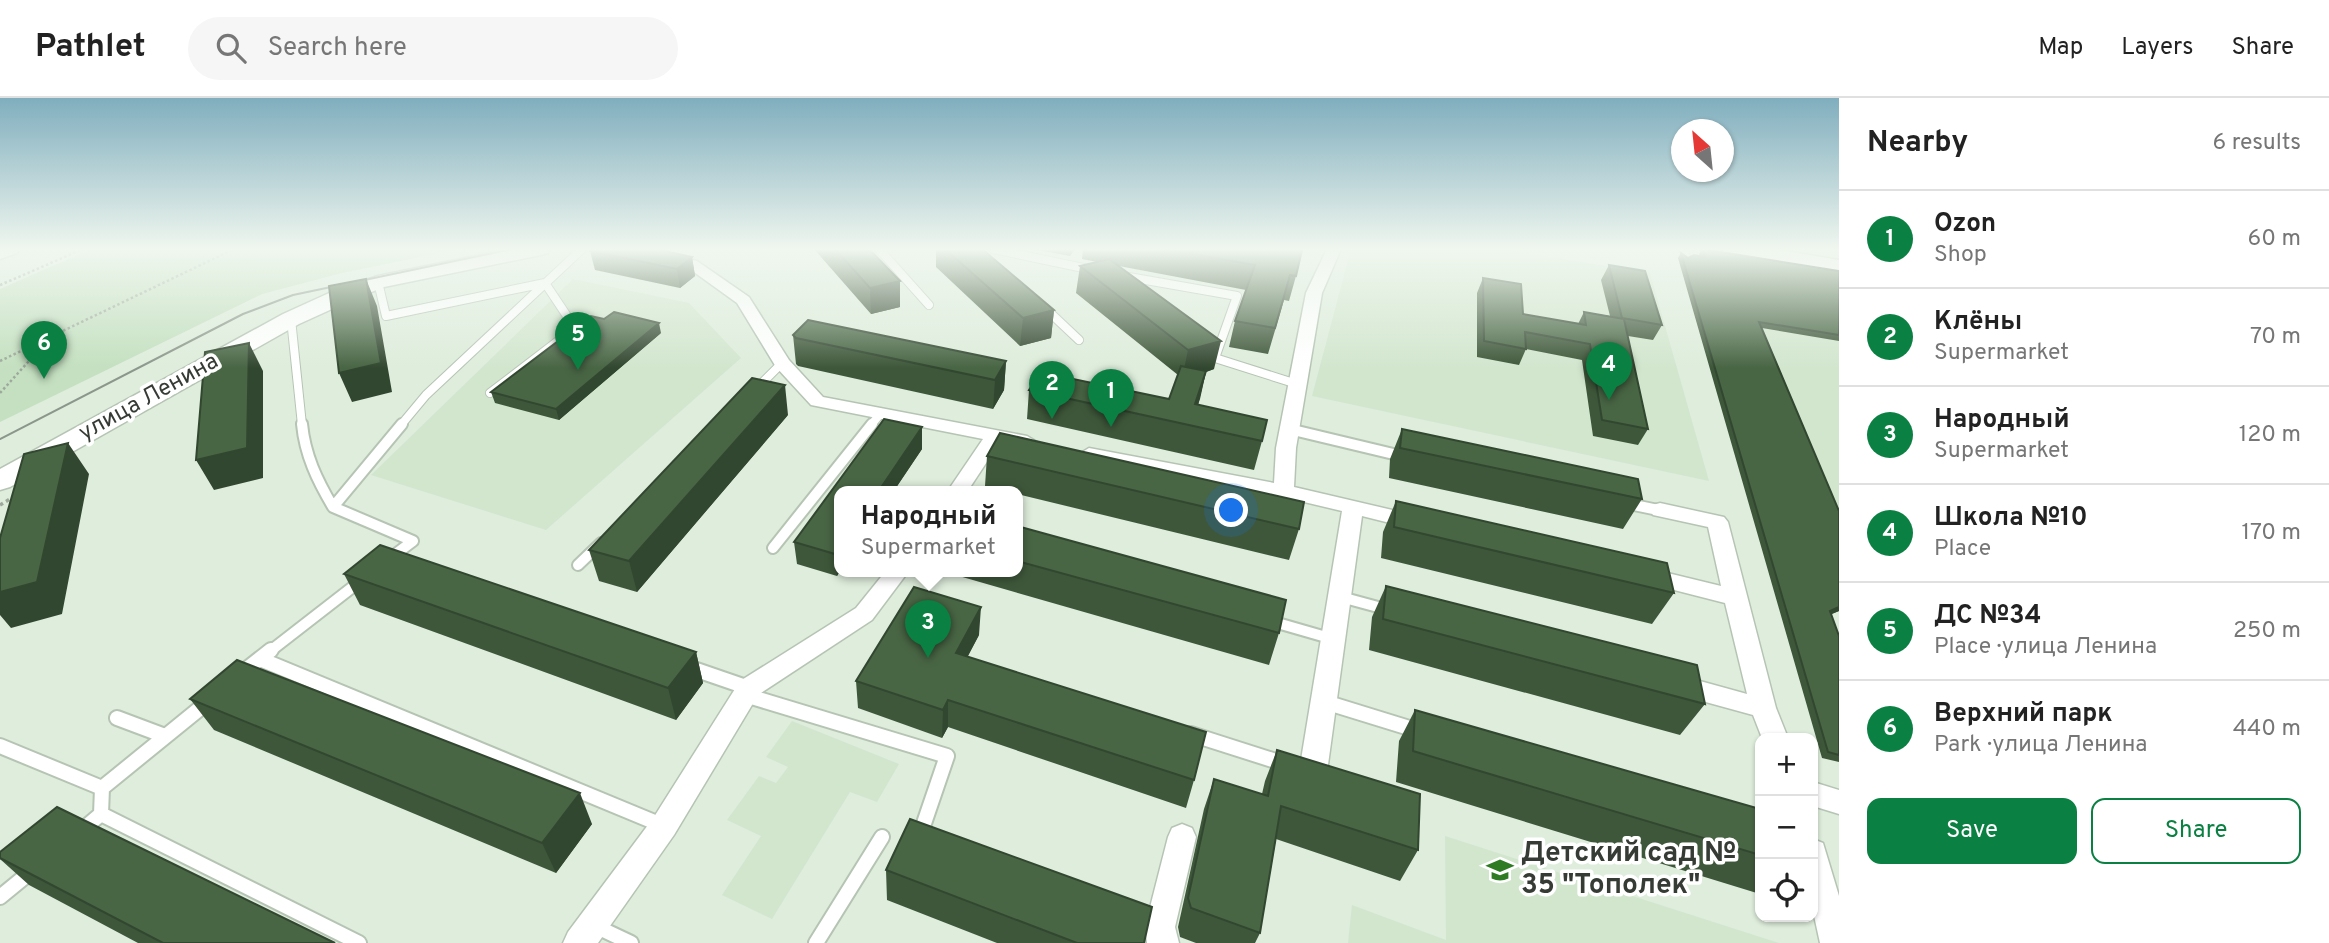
<!DOCTYPE html>
<meta charset="utf-8">
<style>
body{margin:0;font-family:Overpass,sans-serif;background:#f6f6f6;color:#222}
.controls{position:absolute;right:21px;bottom:21px;display:grid;overflow:hidden;border-radius:14px;box-shadow:0 2px 5px #0004}
.controls button{width:63px;height:63px;display:grid;place-items:center;padding:0;border:0;border-bottom:2px solid #e0e0e0;background:#fff;color:#222;font:35px sans-serif}
.compass{position:absolute;left:1671px;top:21px;width:63px;height:63px;border-radius:50%;background:#fff;box-shadow:0 2px 5px #0004;rotate:333deg}
.you{position:absolute;left:1232px;top:413px;width:24px;height:24px;margin:-18px;border:5px solid #fff;border-radius:50%;background:#1a73e8;box-shadow:0 0 0 10px #1a73e833}
.badge{display:grid;place-items:center;width:46px;height:46px;border-radius:50%;background:#0b8043;color:#fff;font-size:23px;font-weight:700}
.pin{position:absolute;translate:-50% -58px;filter:drop-shadow(0 2px 4px #0008)}
.pin::after{content:'';position:absolute;top:37px;width:24px;height:21px;background:inherit;clip-path:polygon(0 0,100% 0,50% 100%)}
.popup{position:absolute;left:834px;top:388px;width:189px;height:91px;box-sizing:border-box;display:grid;place-content:center;border-radius:14px;background:#fff;filter:drop-shadow(0 2px 5px #0005);font-size:23px;white-space:nowrap;color:#767676}
.popup b{font-size:26px;color:#222}
.popup::after{content:'';position:absolute;left:50%;top:100%;margin-left:-14px;border:14px solid transparent;border-top-color:#fff}
.list{margin:0;padding:0;list-style:none}
h2{display:flex;justify-content:space-between;align-items:center;height:91px;margin:0;padding:0 28px;font-size:30px}
h2 small{font-size:23px;font-weight:400;color:#767676}
.list li{display:grid;grid-template-columns:46px 1fr auto;gap:21px;align-items:center;box-sizing:border-box;height:98px;padding:0 28px;border-top:2px solid #e0e0e0}
.list b{display:block;font-size:26px;white-space:nowrap}
.list p{margin:0;font-size:23px;white-space:nowrap;color:#767676}
.list em{font-size:23px;font-style:normal;color:#767676}
.actions{display:flex;gap:14px;padding:21px 28px}
.actions a{flex:1;padding:16px 0;border:2px solid #0b8043;border-radius:14px;text-align:center;font-size:24px;color:#0b8043}
.actions .main{background:#0b8043;color:#fff}
.icon{flex:none;width:38px;height:38px;fill:none;stroke:currentColor;stroke-width:2;stroke-linecap:round;stroke-linejoin:round}
.map{position:relative;flex:none;width:1839px;height:845px;overflow:hidden}
header{display:flex;align-items:center;gap:42px;box-sizing:border-box;height:98px;padding:0 35px;background:#fff;border-bottom:2px solid #e0e0e0}
header strong{font-size:33px}
nav{display:flex;gap:38px;margin-inline-start:auto;font-size:24px}
.search{width:490px;height:63px;background:#f6f6f6;display:flex;align-items:center;gap:18px;box-sizing:border-box;padding:0 24px;border-radius:38px;color:#767676;font-size:26px}
main{display:flex}
aside{flex:1;background:#fff}
.map>svg:first-child{display:block}
.built{fill:#d2e6ce}
.green{fill:#c4e0c0}
.lines{fill:none;stroke-linecap:round;stroke-linejoin:round}
.lane-far2-casing{stroke:#b6c4b4;stroke-width:10}
.lane-far1-casing{stroke:#b6c4b4;stroke-width:14}
.lane-casing{stroke:#b6c4b4;stroke-width:18}
.street-casing{stroke:#b6c4b4;stroke-width:3}
.secondary-casing{stroke:#b6c4b4;stroke-width:3}
.path-far1{stroke:#9ea99c;stroke-width:2.5;stroke-dasharray:2.5 2.5;stroke-linecap:butt}
.path{stroke:#9ea99c;stroke-width:3.5;stroke-dasharray:3.5 3.5;stroke-linecap:butt}
.lane-far2{stroke:#fff;stroke-width:8}
.lane-far1{stroke:#fff;stroke-width:10}
.lane{stroke:#fff;stroke-width:14}
.street{fill:#fff;fill-rule:evenodd}
.secondary{fill:#fff;fill-rule:evenodd}
.tram{stroke:#8c978b;stroke-width:2}
.wall{fill:#3e573a}
.shaded-wall{fill:#324730}
.building{fill:#486544;stroke:#324730;stroke-width:2}
.labels{text-anchor:middle;dominant-baseline:central;stroke-width:7;stroke-linejoin:round;paint-order:stroke}
.street-label{font-size:23px;fill:#363c35;stroke:#fff}
.near-poi-label{font-size:28px;font-weight:bold;fill:#363c35;stroke:#fff;text-anchor:start}
</style>
<header>
<strong>Pathlet</strong>
<div class="search"><svg class="icon" aria-label="search" viewBox="0 0 24 24"><circle cx="10" cy="10" r="6"/><path d="M15 15l6 6"/></svg>Search here</div>
<nav><a>Map</a><a>Layers</a><a>Share</a></nav>
</header>
<main>
<div class="map">
<svg width="1839" height="845" viewBox="0 0 1839 845">
<rect width="100%" height="100%" fill="#deeddc"/>
<!-- built -->
<path class="built" d="M1351,151H1502L1650,175L1709,383L1312,298Z
M1839,177V419L1756,229Z
M573,181L689,205L741,260L546,432L371,377Z
M792,623L899,666L877,704L850,694L772,821L722,797L761,738L727,722L759,678L776,685L788,669L766,659Z
M1445,738L1779,845H1348L1352,807L1446,842Z"/>
<!-- green -->
<path class="green" d="M91,151H459L342,175L262,196L0,324V191Z"/>
<g class="lines">
<!-- lane-far2 casing -->
<g class="lane-far2-casing">
<path id="lane-far2" d="M879,151L929,207
M993,151L1093,172
M1684,151L1686,159
M1123,178L1237,198L1215,260L1297,286
M378,184L386,218L545,185L575,230L490,295
M1045,210L1079,242
M291,221L302,327
M754,293L782,265
M401,327L426,297L582,151
M871,327L881,315"/>
</g>
<!-- lane-far1 casing -->
<g class="lane-far1-casing">
<path id="lane-far1" d="M302,326C305,357 317,382 333,409
M1289,331L1406,359
M1624,405L1663,413
M773,450L872,326
M389,461L413,443L333,409L402,326
M578,467L601,445
M1341,499L1389,512
M1267,522L1333,541
M269,554L363,481"/>
</g>
<!-- lane casing -->
<g class="lane-casing">
<path id="lane" d="M260,561L664,728
M688,569L749,590
M243,574L271,552
M745,597L947,658L919,740
M1325,604L1419,633
M117,620L165,638
M1191,636L1285,666
M0,648L102,690
M101,716L359,845
M81,733L101,716L102,690L209,603
M0,799L33,772
M595,828L631,845
M816,845L882,739"/>
</g>
<!-- street casing -->
<g class="street-casing">
<path id="street" d="M622,151H648L697,163L749,199L789,262L823,299L1027,338L1037,344L1027,350L1000,344L967,394H947L983,341L811,307L776,269L737,205L687,169L624,154Z
M1327,151H1341L1322,195L1296,350L1294,389L1418,418L1425,420L1429,425L1425,430L1418,432L1362,418L1327,674L1323,682L1313,685L1303,682L1299,674L1342,413L1283,399L1089,362L1079,356L1089,350L1274,385L1276,350L1306,195Z
M1660,405L1724,419L1728,424L1776,610L1788,640H1762L1753,617L1691,600L1687,593L1691,586L1700,583L1747,596L1725,505L1635,482L1632,477L1635,472L1643,469L1721,488L1708,429L1653,417L1650,412L1653,407Z
M885,474H908L872,522L758,597L674,737L598,845H563L568,834L654,719L740,583L856,510Z
M1813,684L1839,692V716L1813,708Z
M1182,726L1192,730L1196,739L1175,829L1179,845H1147L1145,829L1168,739L1172,730Z
M1813,741L1823,745L1839,798V845H1820L1813,813Z"/>
</g>
<!-- secondary casing -->
<g class="secondary-casing">
<path id="secondary" d="M0,151H20L17,155L0,161Z
M509,151H551L548,155L541,157L384,189L354,201L299,226L10,389L0,392V371L283,216L338,191L378,178Z
M1722,151H1773L1839,162V174L1732,157L1725,155Z"/>
</g>
<!-- path-far1 -->
<path class="path-far1" d="M0,187L83,151
M0,263L234,151
M0,295L48,242"/>
<!-- path -->
<path class="path" d="M0,407L10,401"/>
<!-- lane-far2 -->
<use href="#lane-far2" class="lane-far2"/>
<!-- lane-far1 -->
<use href="#lane-far1" class="lane-far1"/>
<!-- lane -->
<use href="#lane" class="lane"/>
<!-- street -->
<use href="#street" class="street"/>
<!-- secondary -->
<use href="#secondary" class="secondary"/>
<!-- tram -->
<path class="tram" d="M0,341L243,216L293,197L512,151"/>
</g>
<!-- wall -->
<path class="wall" d="M814,151H869L900,183V209L871,216Z
M936,151H982L1054,212L1051,240L1020,248L936,169Z
M1032,151H1075L1070,158Z
M1083,151H1257L1296,178L1289,203L1284,202L1268,256L1229,249L1235,223L1246,192L1119,168L1214,271L1206,274L1198,307L1262,343L1254,372L1027,321L1029,292L1169,301L1178,277L1076,195L1080,168L1097,164L1082,161Z
M1702,151L1839,173V243L1762,230L1839,413V513L1831,516L1839,538V664L1822,660L1678,160L1681,155L1688,160L1700,158L1699,156Z
M590,153L692,159L695,178L680,190L595,172Z
M1609,167L1662,227L1653,242L1628,238L1648,331L1638,347L1593,338L1582,262L1526,251L1519,267L1477,259V195L1483,180L1523,216L1578,226L1584,214L1610,218L1601,182Z
M661,235L559,322L495,305L491,294Z
M793,237L1006,263L1004,292L993,311L798,268L796,266Z
M788,317L637,494L599,483L589,452Z
M922,329V351L837,478L797,466L794,444Z
M1402,331L1642,401L1623,431L1389,380L1390,361Z
M987,358L1299,431L1289,462L1017,396V394H1010L985,388Z
M1396,403L1674,495L1652,526L1381,460L1383,434Z
M1017,428L1279,535L1269,567L945,474H1017Z
M344,476L696,554L703,585L676,622L360,507Z
M1386,488L1705,606L1680,637L1369,552L1372,519Z
M979,537L967,559L1194,682L1186,710L948,629L942,640L858,610L856,583Z
M190,601L592,726L556,775L214,632Z
M1415,612L1760,711V796L1396,684L1399,643Z
M1277,652L1418,752L1400,783L1276,741L1260,835L1255,845H1196L1180,839L1178,829L1204,711L1214,681L1262,696L1265,683Z
M0,754L335,845H138L29,787L0,761Z
M886,772L1144,845H997L887,802Z"/>
<!-- shaded-wall -->
<path class="shaded-wall" d="M692,159L695,178L680,190L677,171Z
M366,181L377,208L392,294L352,304L339,275Z
M900,183V209L871,216L870,190Z
M1054,212L1051,240L1020,248L1023,220Z
M659,225L661,235L559,322L556,311Z
M1221,243L1214,271L1206,274L1200,301L1191,327L1182,281L1188,252Z
M249,245L263,273V380L214,392L196,362Z
M1006,263L1004,292L993,311L995,282Z
M785,287L788,317L637,494L629,463Z
M922,329V351L893,394H878Z
M68,345L89,376L62,516L11,530L0,517V494Z
M839,451V474L837,478L835,456Z
M981,509L979,537L955,583L956,555Z
M1839,509V513L1825,519L1830,513Z
M696,554L703,585L676,622L668,590Z
M948,602V629L942,640L943,612Z
M580,695L592,726L556,775L542,745Z"/>
<!-- building -->
<path class="building" d="M591,151H656L692,159L677,171L590,153Z
M835,151H869L900,183L870,190Z
M945,151H982L1054,212L1023,220Z
M1164,151H1295L1302,152L1296,178L1290,177L1275,230L1235,223L1255,167Z
M1702,151L1839,173V237L1759,224L1839,413V509L1830,513L1839,538V657L1828,654L1681,155L1688,160L1694,157L1705,159Z
M1109,161L1221,243L1188,252L1080,168Z
M1609,167L1645,173L1662,227L1622,220Z
M1483,180L1521,186L1523,216L1586,227L1584,214L1624,221L1648,331L1602,322L1590,246L1525,234L1526,251L1484,243Z
M366,181L381,265L339,275L329,188Z
M614,214L659,225L556,311L491,294L591,218L604,221Z
M808,222L1006,263L995,282L796,240L793,237Z
M249,245L247,350L196,362L205,254Z
M1181,268L1206,273L1195,306L1267,322L1262,343L1029,292L1040,274L1169,301Z
M752,280L785,287L629,463L589,452Z
M884,321L922,329L878,394H839V451L835,456L794,444Z
M1402,331L1638,381L1642,401L1400,350Z
M1000,335L1304,404L1299,431L987,358Z
M68,345L37,484L0,494V440L24,356Z
M1396,403L1667,465L1674,495L1394,429Z
M1017,428L1286,502L1279,535L1017,463Z
M380,447L696,554L668,590L344,476Z
M1386,488L1697,567L1705,606L1383,521Z
M914,489L981,509L956,555L1206,634L1194,682L948,602L943,612L856,583Z
M237,562L580,695L542,745L190,601Z
M1415,612L1760,711V757L1413,653Z
M1277,652L1420,696L1418,752L1281,708L1260,835L1191,810L1188,800L1214,681L1268,698Z
M57,709L335,845H163L0,760V754Z
M910,721L1152,809L1144,845H1077L886,772Z"/>
<!-- sky -->
<linearGradient id="sky" x2="0" y2="1"><stop stop-color="#80aebe"/><stop offset="0.56" stop-color="#f0f7ef"/><stop offset="1" stop-color="#f0f7ef" stop-opacity="0"/></linearGradient>
<rect width="1839" height="270" fill="url(#sky)"/>
<!-- icons -->
<defs>
<g id="school-bare" transform="scale(2.1)"><path d="M0-5L7-2L0 1L-7-2ZM-4 1L0 2.5L4 1V4Q0 6-4 4Z" fill="#2e7b24" stroke="#fff" stroke-width="2.5" paint-order="stroke"/></g>
</defs>
<g fill-rule="evenodd">
<use href="#school-bare" x="1500" y="772"/>
</g>
<g class="labels">
<!-- street labels -->
<g class="street-label">
<text transform="translate(149 300) rotate(-29)">улица Ленина</text>
</g>
<!-- near-poi labels -->
<g class="near-poi-label">
<text x="1521" y="756">Детский сад №<tspan x="1521" dy="32">35 "Тополек"</tspan></text>
</g>
</g>
</svg>
<div class="controls">
<button>+</button>
<button>−</button>
<button><svg class="icon" aria-label="locate" viewBox="0 0 24 24"><circle cx="12" cy="12" r="6"/><path d="M12 2v4M12 18v4M2 12h4M18 12h4"/></svg></button>
</div>
<svg class="compass" viewBox="-18 -18 36 36"><path d="M0-13l5 13h-10z" fill="#e53935"/><path d="M0 13l5-13h-10z" fill="#767676"/></svg>
<div class="you"></div>
<div class="pin badge" style="left:1111px;top:329px">1</div>
<div class="pin badge" style="left:1052px;top:321px">2</div>
<div class="pin badge" style="left:928px;top:560px">3</div>
<div class="popup"><b>Народный</b>Supermarket</div>
<div class="pin badge" style="left:1609px;top:302px">4</div>
<div class="pin badge" style="left:578px;top:272px">5</div>
<div class="pin badge" style="left:44px;top:281px">6</div>
</div>
<aside>
<h2>Nearby<small>6 results</small></h2>
<ul class="list">
<li><span class="badge">1</span><div><b>Ozon</b><p>Shop</p></div><em>60 m</em></li>
<li><span class="badge">2</span><div><b>Клёны</b><p>Supermarket</p></div><em>70 m</em></li>
<li><span class="badge">3</span><div><b>Народный</b><p>Supermarket</p></div><em>120 m</em></li>
<li><span class="badge">4</span><div><b>Школа №10</b><p>Place</p></div><em>170 m</em></li>
<li><span class="badge">5</span><div><b>ДС №34</b><p>Place · улица Ленина</p></div><em>250 m</em></li>
<li><span class="badge">6</span><div><b>Верхний парк</b><p>Park · улица Ленина</p></div><em>440 m</em></li>
</ul>
<div class="actions"><a class="main">Save</a><a>Share</a></div>
</aside>
</main>
